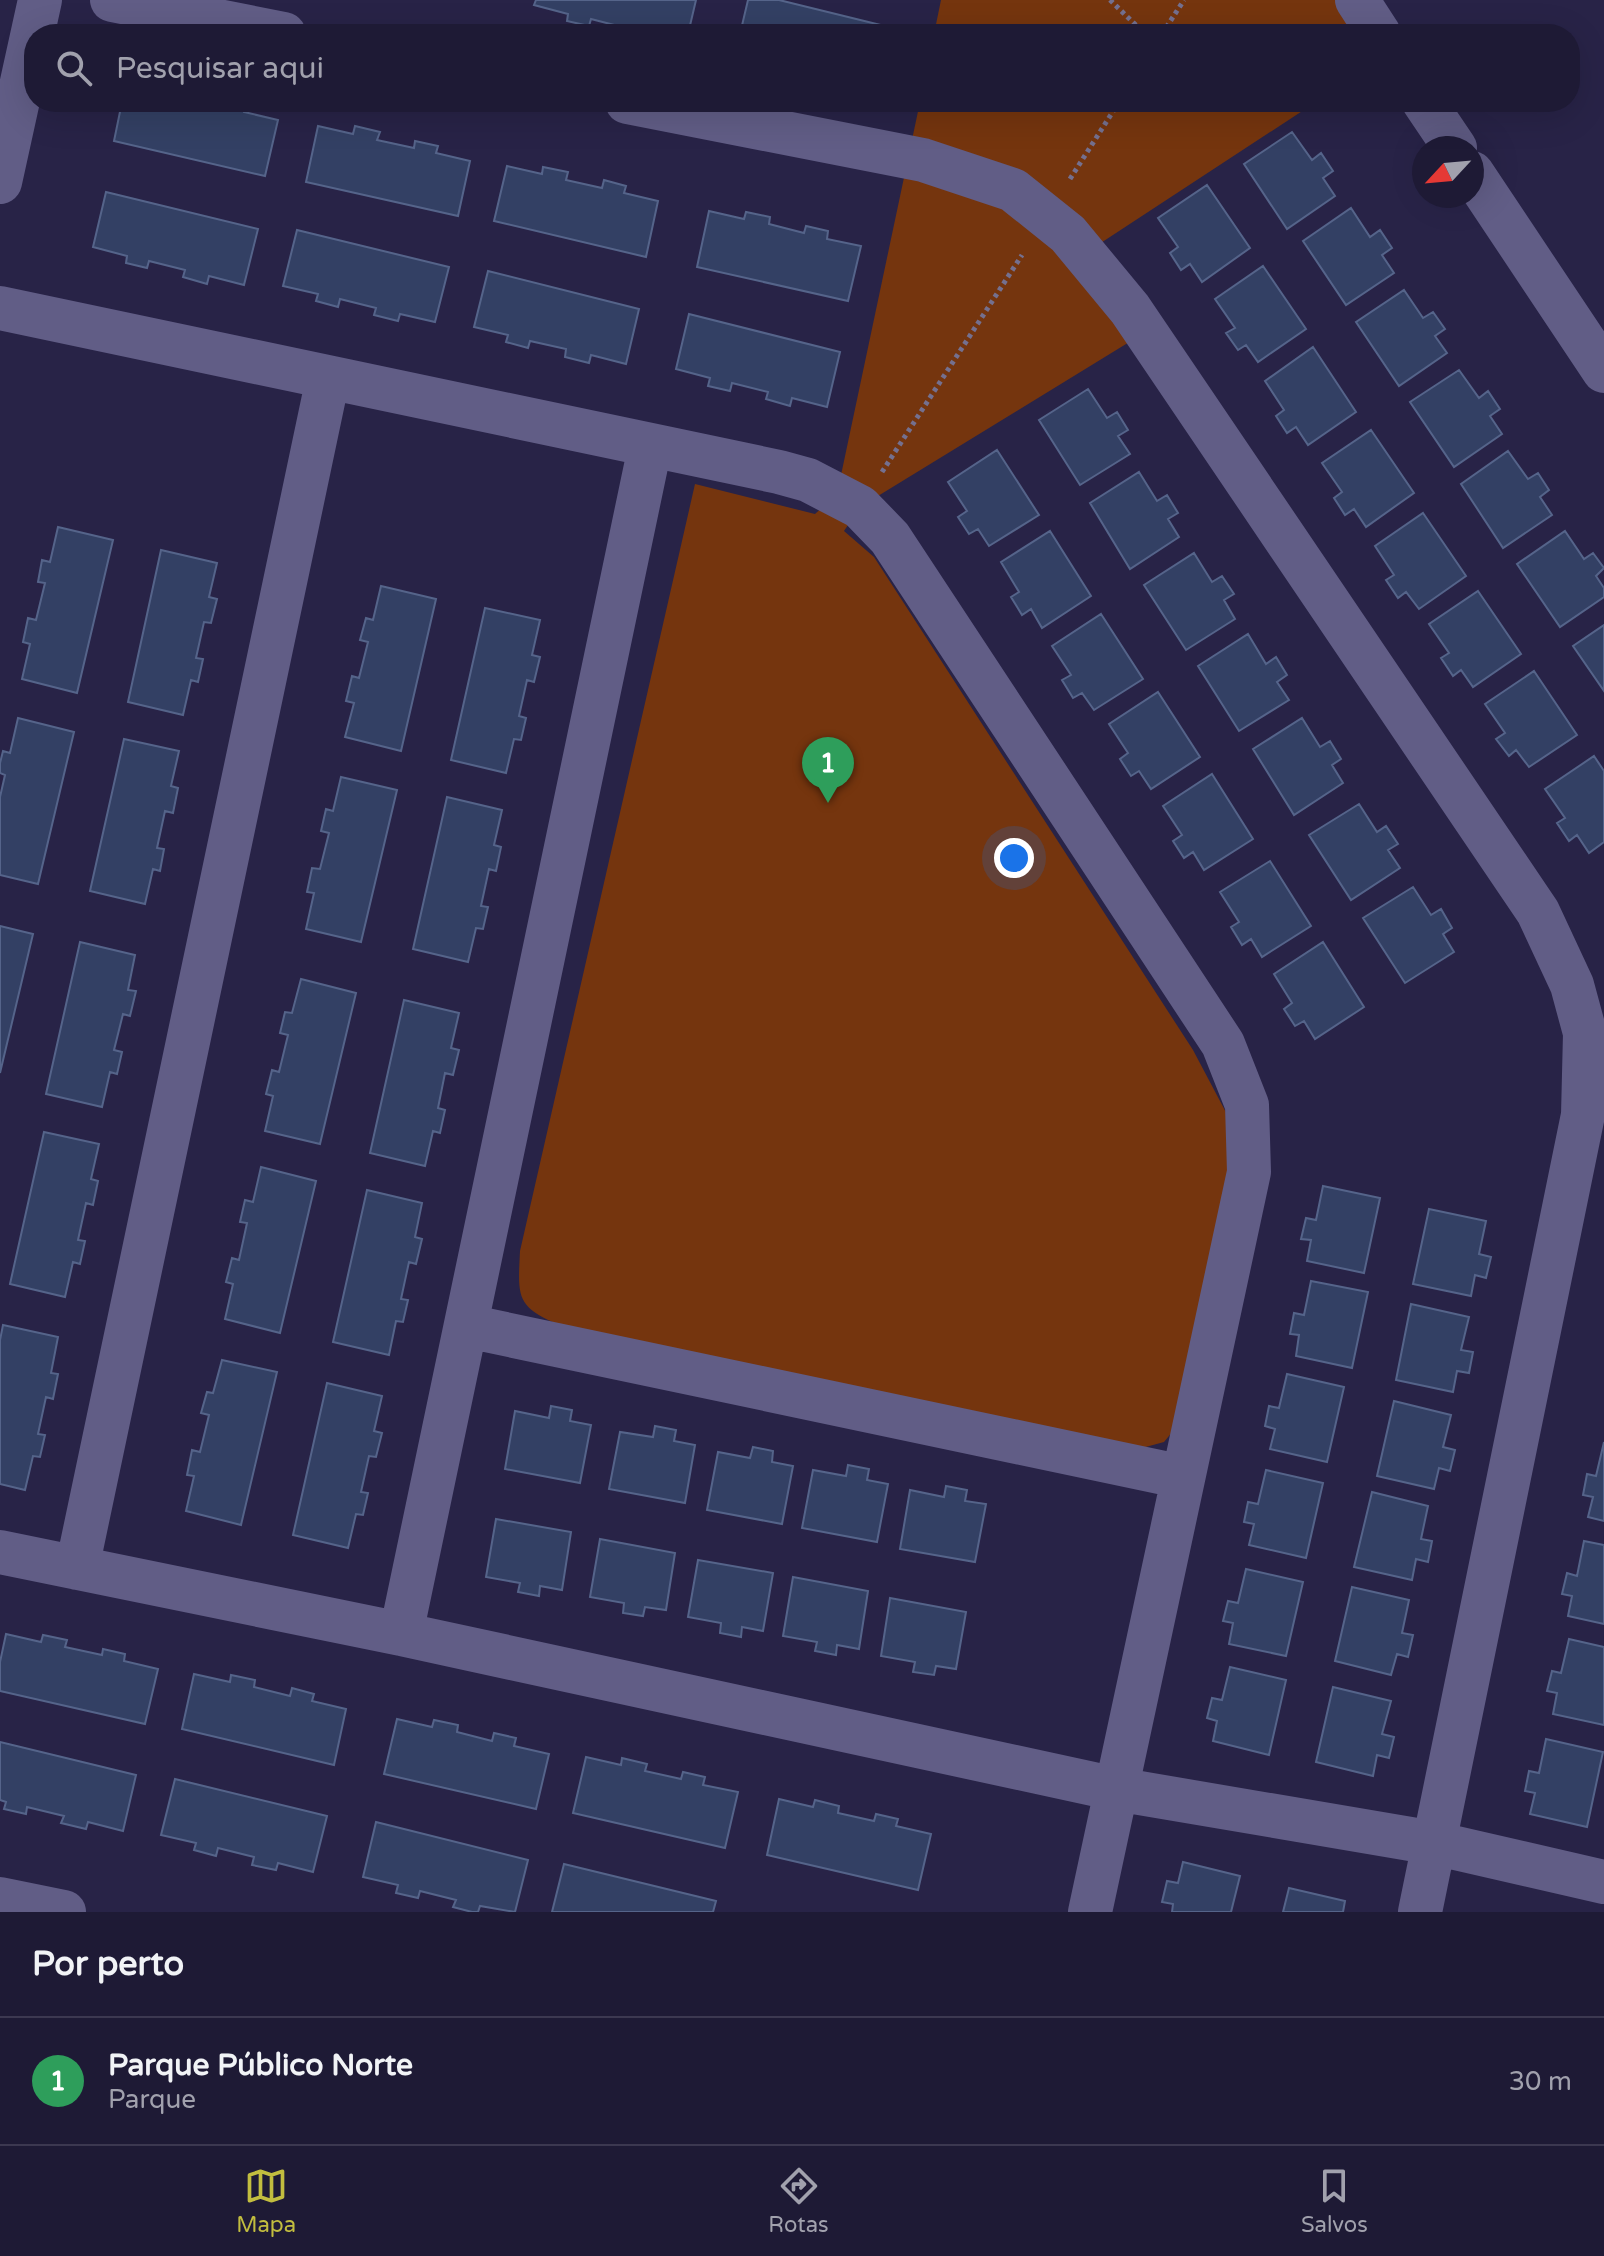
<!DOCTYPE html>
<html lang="pt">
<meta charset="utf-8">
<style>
body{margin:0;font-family:"Varela Round",sans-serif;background:#2b2741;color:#f1f3f6}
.compass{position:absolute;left:1412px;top:136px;width:72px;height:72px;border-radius:50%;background:#1e1a35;box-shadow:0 8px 32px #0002;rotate:244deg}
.you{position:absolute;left:1014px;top:858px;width:28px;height:28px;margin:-20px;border:6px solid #fff;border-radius:50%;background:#1a73e8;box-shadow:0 0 0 12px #1a73e833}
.badge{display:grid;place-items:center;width:52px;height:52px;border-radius:50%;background:#c2bd3f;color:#fff;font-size:26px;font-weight:700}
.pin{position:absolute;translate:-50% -66px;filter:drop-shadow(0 2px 4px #0008)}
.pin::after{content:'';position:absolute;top:42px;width:28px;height:24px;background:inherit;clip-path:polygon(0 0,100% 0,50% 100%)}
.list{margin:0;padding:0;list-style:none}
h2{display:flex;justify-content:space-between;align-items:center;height:104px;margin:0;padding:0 32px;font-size:34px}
h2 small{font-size:26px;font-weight:400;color:#a1a1ad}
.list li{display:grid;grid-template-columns:52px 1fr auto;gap:24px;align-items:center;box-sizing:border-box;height:128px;padding:0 32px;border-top:2px solid #3c3850}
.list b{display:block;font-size:30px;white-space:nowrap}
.list p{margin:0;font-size:26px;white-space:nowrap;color:#a1a1ad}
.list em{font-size:26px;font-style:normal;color:#a1a1ad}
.icon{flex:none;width:44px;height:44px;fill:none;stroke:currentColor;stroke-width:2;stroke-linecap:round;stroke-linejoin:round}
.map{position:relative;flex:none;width:1604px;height:1912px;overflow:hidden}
.search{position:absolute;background:#1e1a35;box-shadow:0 8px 32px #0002;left:24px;right:24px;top:24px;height:88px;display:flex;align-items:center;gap:20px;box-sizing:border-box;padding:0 28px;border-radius:32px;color:#a1a1ad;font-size:30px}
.sheet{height:232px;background:#1e1a35}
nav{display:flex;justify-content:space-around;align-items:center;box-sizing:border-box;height:112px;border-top:2px solid #3c3850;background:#1e1a35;font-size:22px;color:#a1a1ad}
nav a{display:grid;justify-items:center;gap:4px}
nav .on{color:#c2bd3f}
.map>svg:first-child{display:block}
.green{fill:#75350e}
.building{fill:#334064;stroke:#55648a;stroke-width:2}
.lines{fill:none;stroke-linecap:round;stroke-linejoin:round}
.path{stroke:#74708f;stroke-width:5;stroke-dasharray:4 4;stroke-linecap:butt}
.minor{stroke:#615d86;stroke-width:44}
</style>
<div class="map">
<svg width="1604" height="1912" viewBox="0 0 1604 1912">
<rect width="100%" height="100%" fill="#282347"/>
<!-- green -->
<path class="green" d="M941,0H1357L1379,34H934Z
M920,102H1316L1084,254L1144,333L860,507L844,531L874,557L1193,1050L1229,1118L1233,1162L1178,1425L1164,1442L1142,1448L560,1325C515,1307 518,1296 520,1251L695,484L815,514L837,494Z"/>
<!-- building -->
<path class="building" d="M536,0H696L688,34H625L626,28L591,19L589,26L567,21L568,14L534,5Z
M748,0H779L901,30L900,34H740Z
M122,102H200L221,107L223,102H233L245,105L244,112L278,120L265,176L114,141Z
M318,126L353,134L355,126L380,132L377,140L414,148L415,141L438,146L436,153L470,161L458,216L306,182Z
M1292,132L1312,160L1321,153L1333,171L1323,178L1335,196L1287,229L1244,164Z
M507,166L542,174L543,167L568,172L566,180L602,188L604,180L626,186L624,193L658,201L646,257L494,221Z
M1207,185L1250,248L1202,282L1190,264L1181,270L1170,253L1178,247L1158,218Z
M106,192L258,229L244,285L209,276L207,284L183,277L185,270L149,261L147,268L126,263L127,256L93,247Z
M1351,208L1370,237L1380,230L1392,248L1382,255L1394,273L1346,305L1303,241Z
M709,211L744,219L746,212L770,217L769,224L804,233L806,226L828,231L827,239L861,246L848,301L697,267Z
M297,230L449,267L435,322L400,314L398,321L374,315L376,308L340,299L338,307L316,301L318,294L283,286Z
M1263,266L1306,329L1258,362L1246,345L1238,350L1226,333L1235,328L1215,299Z
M488,271L639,309L626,364L591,355L589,363L565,357L566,349L530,341L528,348L506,342L508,335L474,327Z
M1404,290L1423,318L1433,312L1445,329L1435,336L1447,353L1399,386L1356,322Z
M689,314L840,352L827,407L792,398L790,406L766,399L768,392L732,383L730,391L708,386L710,378L676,369Z
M1313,347L1356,412L1308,445L1296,427L1287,433L1276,416L1284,410L1265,381Z
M1459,370L1479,398L1488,391L1500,409L1490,416L1502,434L1454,467L1410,402Z
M1088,389L1107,418L1117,412L1128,430L1118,436L1130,454L1080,485L1039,420Z
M1371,430L1414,493L1366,527L1354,509L1345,515L1334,498L1342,492L1322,463Z
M997,450L1039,515L989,546L978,529L969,534L958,517L967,511L948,482Z
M1508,451L1528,479L1538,473L1549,490L1540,497L1552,515L1503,548L1461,484Z
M1139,472L1157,501L1167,495L1178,513L1168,519L1179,537L1130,569L1090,503Z
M1423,513L1466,576L1419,609L1406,592L1398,598L1386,580L1394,575L1375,546Z
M58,527L113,540L77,693L22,679L30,644L23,642L28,618L36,620L45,583L38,582L42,560L50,562Z
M1050,531L1091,596L1042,628L1031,609L1022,615L1011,597L1019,592L1001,562Z
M1565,531L1584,559L1593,553L1604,568L1596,576L1604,588V597L1560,627L1517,564Z
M161,550L217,563L209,597L217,599L211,623L204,622L196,658L203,659L198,682L191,680L183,715L128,702Z
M1194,553L1212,582L1222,576L1234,594L1224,600L1235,619L1186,650L1144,585Z
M381,586L436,599L401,751L345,737L354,703L346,701L352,676L359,678L368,642L360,640L366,618L373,620Z
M1478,591L1521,654L1473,687L1461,670L1453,676L1441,658L1449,653L1429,624Z
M485,608L540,620L532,655L540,657L534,682L527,680L519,716L526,718L521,740L514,739L506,773L451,760Z
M1101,614L1143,679L1094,710L1082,693L1073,698L1062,680L1071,675L1052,646Z
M1604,625V691L1573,646Z
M1248,634L1266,664L1276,657L1287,675L1277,682L1289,700L1239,731L1198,666Z
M1534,671L1577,735L1529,767L1516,750L1509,756L1496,739L1505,733L1485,704Z
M1158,692L1200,757L1151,789L1139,771L1131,776L1120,759L1128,753L1109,724Z
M18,718L74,732L38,884L0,875V797L5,775L0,773V763L3,751L10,753Z
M1302,718L1320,747L1330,741L1341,759L1332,765L1343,783L1294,815L1253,749Z
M124,739L179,751L171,786L178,788L173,813L165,811L157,848L164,849L160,871L153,869L145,904L90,891Z
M1594,756L1604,771V842L1589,853L1577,835L1569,841L1557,823L1565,818L1545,789Z
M1212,774L1253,839L1204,870L1193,852L1184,858L1173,841L1182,835L1163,806Z
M341,777L397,790L361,942L306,929L314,893L307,892L312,868L320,869L329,833L321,831L326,809L333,811Z
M447,797L502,810L494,845L501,847L496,871L489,869L481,906L488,907L483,929L476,928L468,962L413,949Z
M1359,804L1377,832L1386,826L1398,844L1388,850L1400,868L1351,900L1309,835Z
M1270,861L1311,926L1262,957L1251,939L1242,945L1231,927L1239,922L1220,892Z
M1413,887L1431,915L1441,909L1452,928L1443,934L1454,952L1405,983L1363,918Z
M0,926L33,934L0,1073Z
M80,942L135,955L128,990L136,991L130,1016L123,1014L114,1050L122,1052L117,1074L110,1072L102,1107L46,1094Z
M1323,942L1364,1007L1315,1039L1304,1021L1295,1026L1284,1009L1292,1003L1274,974Z
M301,979L356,993L320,1144L265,1131L273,1096L266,1094L272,1070L279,1072L288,1035L280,1033L285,1012L292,1013Z
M404,1000L459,1013L451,1048L459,1050L453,1075L445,1073L438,1108L445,1110L440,1133L433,1131L425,1166L370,1153Z
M44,1132L99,1144L91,1179L98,1181L93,1205L86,1203L78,1240L85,1241L80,1264L73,1262L65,1297L10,1284Z
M261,1167L316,1181L280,1333L225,1319L233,1284L226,1282L232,1258L239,1260L247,1223L240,1222L245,1200L253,1202Z
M1323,1186L1380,1198L1364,1273L1307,1261L1311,1240L1301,1239L1306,1218L1316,1220Z
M367,1190L422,1203L415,1237L422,1239L416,1264L409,1262L401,1299L408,1300L403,1322L396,1321L389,1355L333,1342Z
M1429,1209L1486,1221L1479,1254L1491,1257L1486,1278L1475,1275L1471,1296L1413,1284Z
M1311,1281L1368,1292L1352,1368L1296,1356L1299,1335L1290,1334L1294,1313L1304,1315Z
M1411,1304L1469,1317L1461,1350L1473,1352L1469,1373L1457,1371L1453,1392L1396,1380Z
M3,1325L58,1337L51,1373L58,1374L53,1399L46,1397L38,1434L45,1435L40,1457L33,1456L25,1490L0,1484V1340Z
M222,1360L277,1372L241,1525L186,1511L194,1476L187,1475L192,1450L200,1452L209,1415L201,1413L207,1392L213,1393Z
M1287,1374L1344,1387L1327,1462L1270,1449L1275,1429L1265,1426L1269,1406L1279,1408Z
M327,1383L382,1396L374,1431L382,1433L376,1457L369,1456L361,1492L368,1493L363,1515L356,1514L348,1548L293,1535Z
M1394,1401L1451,1415L1443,1447L1455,1450L1450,1471L1439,1468L1434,1489L1377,1476Z
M551,1406L572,1410L570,1421L591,1425L580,1483L505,1469L515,1411L549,1418Z
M655,1426L676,1430L674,1441L695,1445L685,1503L609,1489L620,1432L653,1437Z
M1604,1442V1521L1588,1517L1593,1497L1583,1495L1587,1474L1596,1476Z
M753,1447L773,1451L772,1462L793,1466L782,1524L707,1510L718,1452L750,1458Z
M848,1465L869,1469L867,1480L888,1484L877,1542L802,1528L813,1470L846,1476Z
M1266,1470L1323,1483L1306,1558L1249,1545L1254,1524L1244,1522L1248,1502L1258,1504Z
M946,1486L967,1490L965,1501L986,1504L975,1562L900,1549L910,1490L944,1497Z
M1372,1492L1428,1506L1421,1539L1432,1541L1428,1562L1416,1559L1412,1580L1354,1567Z
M496,1519L571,1532L562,1590L540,1586L539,1596L518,1592L520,1583L486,1577Z
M600,1539L675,1553L666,1610L645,1607L643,1616L623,1613L624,1603L590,1597Z
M1584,1541L1604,1545V1624L1568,1616L1572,1596L1562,1594L1567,1573L1577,1576Z
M698,1560L773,1573L763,1631L742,1627L741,1637L720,1633L721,1623L688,1617Z
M1246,1569L1303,1582L1286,1656L1229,1644L1233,1623L1223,1621L1228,1601L1238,1603Z
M793,1577L868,1591L859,1649L837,1645L836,1655L815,1651L817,1642L783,1636Z
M1352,1587L1409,1600L1402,1633L1413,1635L1408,1657L1397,1654L1391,1675L1335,1661Z
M890,1598L966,1612L956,1669L936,1666L934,1675L913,1672L915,1662L881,1656Z
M6,1634L41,1642L43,1635L67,1640L65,1647L102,1655L103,1649L125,1654L124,1661L158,1669L145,1724L0,1691V1662Z
M1569,1639L1604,1647V1725L1553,1714L1557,1693L1547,1691L1552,1671L1561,1673Z
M1230,1667L1286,1680L1269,1755L1213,1741L1217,1721L1207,1718L1212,1698L1222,1700Z
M194,1674L230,1682L231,1675L255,1680L254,1687L290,1696L292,1688L314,1694L312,1701L346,1709L334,1765L182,1729Z
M1333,1687L1391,1701L1382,1734L1394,1737L1389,1758L1377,1755L1373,1776L1316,1762Z
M397,1719L432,1727L434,1720L458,1725L457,1732L492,1741L494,1733L516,1738L514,1746L549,1754L536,1809L384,1774Z
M1546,1739L1603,1752L1587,1827L1530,1814L1535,1793L1525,1791L1529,1771L1539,1773Z
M0,1742L136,1775L123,1831L88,1822L86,1829L61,1823L64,1816L27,1807L26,1814L4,1809L6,1802L0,1800Z
M586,1757L621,1765L622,1758L647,1764L645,1771L681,1779L683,1772L705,1777L703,1785L738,1792L725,1848L573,1813Z
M175,1779L327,1816L313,1872L278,1863L276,1870L252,1865L254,1857L218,1848L216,1856L194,1850L196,1843L161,1835Z
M779,1799L813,1807L815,1800L839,1806L838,1813L874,1821L876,1814L898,1819L896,1826L931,1834L918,1890L767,1855Z
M376,1822L528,1860L515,1912L480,1906L478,1912H472L453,1907L456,1900L420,1891L418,1898L396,1893L398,1885L363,1877Z
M1183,1862L1240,1876L1231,1912H1172L1173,1904L1162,1902L1167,1881L1178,1883Z
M564,1864L716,1901L713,1912H552Z
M1289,1888L1345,1901L1343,1912H1283Z"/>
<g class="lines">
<!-- path -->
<path class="path" d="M1110,0L1145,34
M1162,34L1184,0
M1070,179L1119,102
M882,472L1022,255"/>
<!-- minor -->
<path class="minor" d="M112,0L284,34
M1357,0L1379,34
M627,102L923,160L1013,190L1068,234L1130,309L1538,912L1572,985L1585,1033L1583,1115L1420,1912
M1424,102L1455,148
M1472,173L1604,371
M0,182L40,0
M0,308L779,472L808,480L860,507L890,538L1223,1044L1247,1105L1249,1172L1090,1912
M467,1326L1183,1477
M0,1552L401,1634L1116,1789L1434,1843L1604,1882
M77,1568L328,378
M401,1634L650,447
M0,1899L64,1912"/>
</g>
</svg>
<svg class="compass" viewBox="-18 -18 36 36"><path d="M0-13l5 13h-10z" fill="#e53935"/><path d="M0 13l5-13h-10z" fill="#a1a1ad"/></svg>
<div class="you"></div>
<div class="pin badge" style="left:828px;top:803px;background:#2e9e5b">1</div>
<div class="search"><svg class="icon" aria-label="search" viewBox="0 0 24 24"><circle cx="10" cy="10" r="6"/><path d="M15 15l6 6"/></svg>Pesquisar aqui</div>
</div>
<section class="sheet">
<h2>Por perto<small></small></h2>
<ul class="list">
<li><span class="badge" style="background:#2e9e5b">1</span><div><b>Parque Público Norte</b><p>Parque</p></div><em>30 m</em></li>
</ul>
</section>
<nav>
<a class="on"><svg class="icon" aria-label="map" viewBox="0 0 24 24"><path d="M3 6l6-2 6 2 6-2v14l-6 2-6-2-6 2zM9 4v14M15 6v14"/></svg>Mapa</a>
<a><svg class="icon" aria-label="directions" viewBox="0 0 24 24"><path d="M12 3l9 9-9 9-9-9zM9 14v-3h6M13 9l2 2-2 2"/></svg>Rotas</a>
<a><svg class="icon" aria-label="saved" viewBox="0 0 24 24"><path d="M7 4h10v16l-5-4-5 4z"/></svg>Salvos</a>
</nav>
